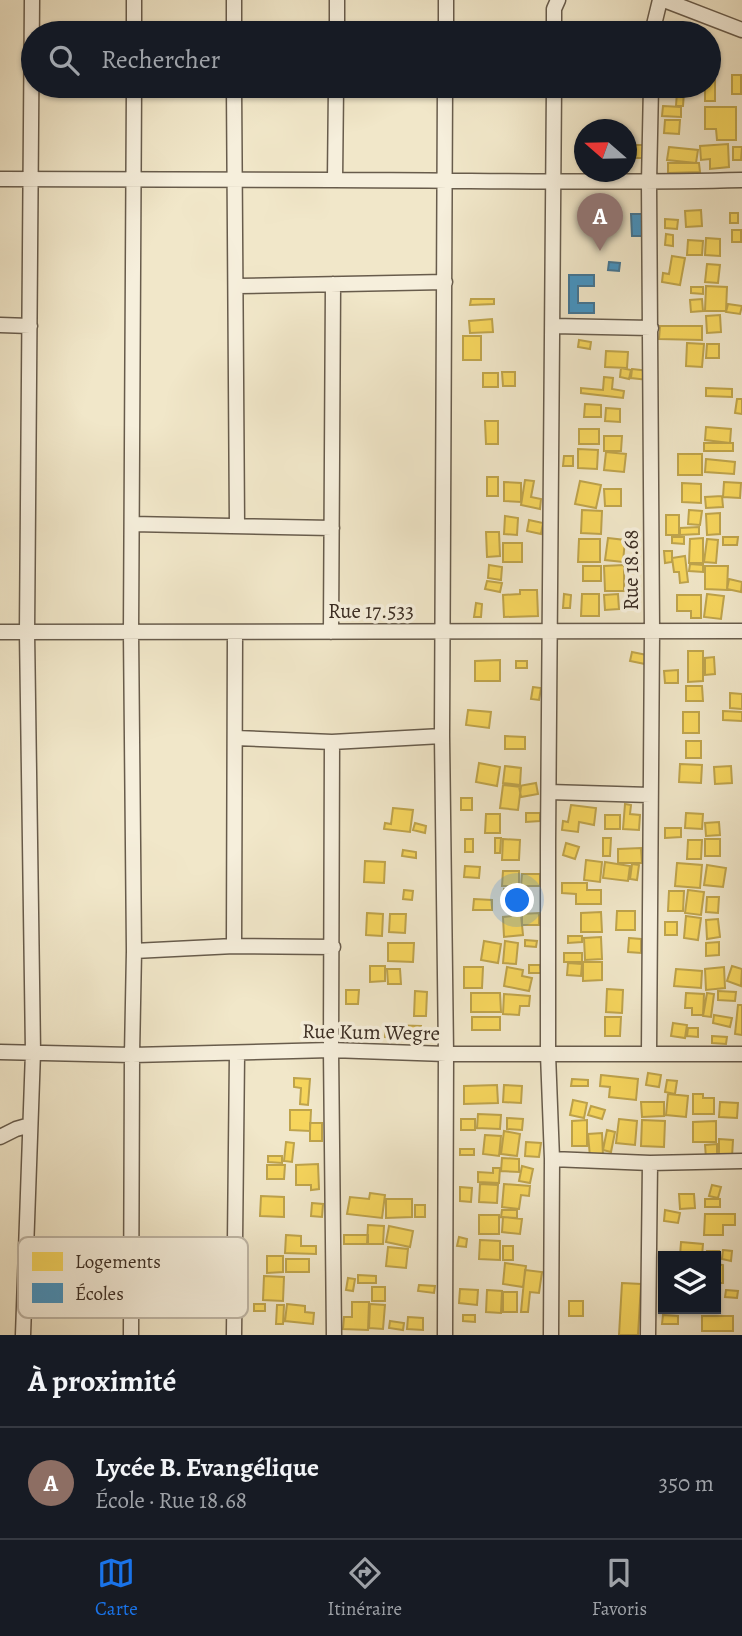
<!DOCTYPE html>
<html lang="fr">
<meta charset="utf-8">
<style>
body{margin:0;font-family:Alegreya,serif;background:#242831;color:#f1f3f6}
.controls{position:absolute;right:21px;bottom:21px;display:grid;overflow:hidden;border-radius:0px;box-shadow:0 2px 5px #0004}
.controls button{width:63px;height:63px;display:grid;place-items:center;padding:0;border:0;border-bottom:2px solid #363941;background:#171b24;color:#f1f3f6;font:35px sans-serif}
.compass{position:absolute;left:574px;top:119px;width:63px;height:63px;border-radius:50%;background:#171b24;box-shadow:0 2px 5px #0004;rotate:290deg}
.you{position:absolute;left:518px;top:901px;width:24px;height:24px;margin:-18px;border:5px solid #fff;border-radius:50%;background:#1a73e8;box-shadow:0 0 0 10px #1a73e833}
.badge{display:grid;place-items:center;width:46px;height:46px;border-radius:50%;background:#1a73e8;color:#fff;font-size:23px;font-weight:700}
.pin{position:absolute;translate:-50% -58px;filter:drop-shadow(0 2px 4px #0008)}
.pin::after{content:'';position:absolute;top:37px;width:24px;height:21px;background:inherit;clip-path:polygon(0 0,100% 0,50% 100%)}
.list{margin:0;padding:0;list-style:none}
h2{display:flex;justify-content:space-between;align-items:center;height:91px;margin:0;padding:0 28px;font-size:30px}
h2 small{font-size:23px;font-weight:400;color:#9ea1a6}
.list li{display:grid;grid-template-columns:46px 1fr auto;gap:21px;align-items:center;box-sizing:border-box;height:112px;padding:0 28px;border-top:2px solid #363941}
.list b{display:block;font-size:26px;white-space:nowrap}
.list p{margin:0;font-size:23px;white-space:nowrap;color:#9ea1a6}
.list em{font-size:23px;font-style:normal;color:#9ea1a6}
.icon{flex:none;width:38px;height:38px;fill:none;stroke:currentColor;stroke-width:2;stroke-linecap:round;stroke-linejoin:round}
.map{position:relative;flex:none;width:742px;height:1335px;overflow:hidden}
.search{position:absolute;background:#171b24;box-shadow:0 2px 5px #0004;left:21px;right:21px;top:21px;height:77px;display:flex;align-items:center;gap:18px;box-sizing:border-box;padding:0 24px;border-radius:38px;color:#9ea1a6;font-size:26px}
.sheet{height:203px;background:#171b24}
nav{display:flex;justify-content:space-around;align-items:center;box-sizing:border-box;height:98px;border-top:2px solid #363941;background:#171b24;font-size:19px;color:#9ea1a6}
nav a{display:grid;justify-items:center;gap:4px}
nav .on{color:#1a73e8}
.map>svg:first-child{display:block}
.homes{fill:#f6d55c;stroke:#bea34b;stroke-width:2}
.schools{fill:#4393c3;stroke:#417493;stroke-width:2}
.lines{fill:none;stroke-linecap:round;stroke-linejoin:round}
.minor-casing{stroke:#685c4c;stroke-width:17}
.minor{stroke:#f6efdc;stroke-width:14}
.labels{text-anchor:middle;dominant-baseline:central;stroke-width:7;stroke-linejoin:round;paint-order:stroke}
.street-label{font-size:21px;fill:#3b2d23;stroke:#f6efdc}
.key{fill:#f6efdc;stroke:#beb5a4;stroke-width:2}
.key-label{font-size:19px;fill:#3b2d23}
</style>
<div class="map">
<svg width="742" height="1335" viewBox="0 0 742 1335">
<rect width="100%" height="100%" fill="#f1e7c9"/>
<filter id="stains"><feTurbulence type="fractalNoise" baseFrequency=".00286" numOctaves="4"/><feColorMatrix values="0 0 0 0 .2 0 0 0 0 .09 0 0 0 0 .02 0 0 0 .5 -.17"/></filter>
<radialGradient id="worn" r=".72"><stop offset=".6" stop-color="#630" stop-opacity="0"/><stop offset="1" stop-color="#630" stop-opacity=".3"/></radialGradient>
<!-- homes -->
<path class="homes" d="M709,69H715V101H705V86H709Z
M732,75H741V94H732Z
M677,92H684L683,106H676Z
M663,106L681,107V117L662,116Z
M705,107H736V140H717L716,129H705Z
M665,120H680L679,134L664,133Z
M728,144L729,167L710,169V159L701,160L700,146Z
M628,145H644V158H628Z
M669,147L698,150L696,163L667,160Z
M733,147H742L741,160H733Z
M668,163H699L700,172L668,173Z
M701,210L702,226L686,227L685,211Z
M730,213H738V223H730Z
M665,219L678,220L677,229L665,228Z
M732,230H741V242H732Z
M666,234L673,235V246L665,245Z
M706,238L720,239V256L705,255Z
M688,240L703,241L702,255H687Z
M672,256L685,258L680,285L662,282L663,273L669,274Z
M707,264L720,265L718,283L705,282Z
M706,286L727,287L726,311H705Z
M691,287H703V294L691,293Z
M471,299H494V304L470,305Z
M702,299L703,311L691,312L690,300Z
M728,304L742,306L740,314L726,312Z
M720,315L721,332L707,333L706,316Z
M492,319L493,332L470,333L469,321Z
M660,326H702V340L659,339Z
M463,336H481V360H463Z
M579,340L591,342L590,349L578,347Z
M687,343L704,344L702,367L686,366Z
M707,344H719V358H706Z
M606,351L628,352L627,368L605,367Z
M621,368L631,370L629,379L620,377Z
M632,369L649,371L648,380L631,378Z
M502,372H515V386H503Z
M483,373H498V387H483Z
M604,377L613,378L612,389L624,391L623,398L581,393V388L603,390Z
M706,388L732,389V397L706,396Z
M737,399H742V414L735,413Z
M585,404L601,405V417H584Z
M606,408L620,409V422L605,421Z
M485,421H498V444H486Z
M706,427L731,429L730,443L705,440Z
M579,429H599V444H579Z
M604,436H622L621,451H604Z
M704,443H733V451H704Z
M578,449L598,450L597,469L578,468Z
M606,452L626,454L624,472L604,470Z
M678,454H702V475H678Z
M564,456H573V466H563Z
M706,459L735,462L734,474L705,472Z
M487,477H498V496H487Z
M525,480L534,481L531,497L541,499L540,509L521,505Z
M580,481L601,485L596,508L575,504Z
M504,482L521,483V502L504,501Z
M724,482L741,483L740,498L723,497Z
M682,483L701,484V503L682,502Z
M604,489H621V506H605Z
M722,496L723,507L706,508L705,497Z
M582,510L602,511L601,534L581,533Z
M689,510L702,511L700,525L688,524Z
M720,513V534L707,535L706,514Z
M666,515H679V535H666Z
M505,516L518,518L517,535L504,534Z
M529,520L543,523L541,534L527,531Z
M699,527V534L680,535V528Z
M486,532H499L500,556L487,557Z
M672,537H684V544L672,543Z
M723,537H738L737,545H723Z
M608,538L625,540L623,562L605,560Z
M703,538V563H689L690,539Z
M579,539H600V562H578Z
M707,539L718,540L716,563L704,562Z
M503,543H522V562H503Z
M664,551H672V562L665,563Z
M685,556L688,582L680,583L679,572H674L672,558Z
M690,564L703,565V572L689,571Z
M489,565L502,567L501,580L488,578Z
M624,565V591H605L604,566Z
M583,566H601V581H583Z
M705,566H728L727,590L705,589Z
M729,579L742,582L741,592L727,589Z
M487,581L502,583L500,592L485,589Z
M520,590H537L538,616L504,617L503,595L520,594Z
M564,594L571,595L570,608H563Z
M582,594H599V616H581Z
M618,594L619,609L605,610L604,595Z
M707,594L724,596L721,619L704,617Z
M677,595H701V618H691V611H677Z
M476,603L482,604L481,617H474Z
M688,651H703V681L688,682Z
M632,652L647,655L645,664L630,661Z
M714,657L715,674L705,675V658Z
M500,660V681H475V661Z
M516,661H527V668H516Z
M678,670V683H665L664,671Z
M686,686H702L703,701H686Z
M533,687L541,688L539,700L531,699Z
M730,693L742,694V709L730,708Z
M468,710L491,712L489,728L466,725Z
M723,711L742,712V721L723,720Z
M683,712H699V733H683Z
M505,736L525,737V749H505Z
M686,741H701V758H686Z
M479,763L500,767L497,786L476,782Z
M680,764L702,765L701,783L679,782Z
M505,766L521,768L520,785L503,783Z
M731,766L732,783L715,784L714,767Z
M536,783L538,794L521,797L519,786Z
M503,785L521,787L518,810L500,808Z
M461,798H472V810H461Z
M625,804L631,805L630,814L640,815L639,830L623,829Z
M571,805L596,808L594,825L579,822L578,832L562,830L563,821L568,822Z
M393,808L413,810L410,832L384,829L385,823L391,824Z
M526,813H540V821L526,822Z
M686,813L703,814L702,829L685,828Z
M486,814H500V833H485Z
M605,815H620V829H605Z
M719,822L720,835L706,836L705,823Z
M415,823L426,826L425,833L413,830Z
M665,828H681V837L665,838Z
M495,838H501L500,853H495Z
M603,838H611L610,856H603Z
M465,839H473V852H465Z
M503,839L520,840L519,860H502Z
M705,839H720V856H705Z
M688,840H702L701,859H687Z
M566,843L579,847L575,859L563,855Z
M641,848L642,863H618V849Z
M403,850L416,852V858L402,856Z
M586,860L602,862L600,882L584,880Z
M365,861L385,862L384,883L364,882Z
M605,862L630,866L628,881L603,878Z
M677,863L702,865L700,888L675,886Z
M632,864L639,865L637,880L630,879Z
M707,865L726,868L723,887L704,885Z
M465,866L480,867L479,878L464,877Z
M503,871H519V886H502Z
M522,874H540V886H521Z
M562,883H587V890H601V904H576V894L562,893Z
M504,889L517,891L515,905L502,903Z
M404,890L413,891L412,900L403,899Z
M688,890L704,892L701,915L685,913Z
M669,891H684L683,911H668Z
M707,897H719L718,913L706,912Z
M474,899L492,900V910H473Z
M617,911H635V930H616Z
M601,912L602,932H581V913Z
M367,913L383,914L382,936L366,935Z
M539,913V925H522V914Z
M390,914H406L405,933L389,932Z
M521,915L523,935L504,937L503,917Z
M686,916L701,918L698,940L684,938Z
M718,919L720,937L707,939L706,920Z
M665,922H677V935H665Z
M568,936H582V942L568,943Z
M601,937L602,959L585,960L584,938Z
M629,938L641,939V953L628,952Z
M525,940L537,941L536,947L525,946Z
M484,941L501,944L498,963L481,960Z
M505,941L518,943L516,964L503,963Z
M719,942V955L706,956V943Z
M388,943H414L413,962L388,961Z
M564,953H582V962H564Z
M583,962H602V980L583,981Z
M568,963L582,964L581,976L567,975Z
M529,965H540L541,973H529Z
M370,966H385V981L370,982Z
M732,966L742,969L741,986L727,981Z
M464,967H483L482,988H464Z
M507,967L523,970L522,976L532,978L529,991L504,986Z
M724,967L725,988L706,990L705,969Z
M387,969H400L401,984H388Z
M676,969L702,971L701,988L674,986Z
M607,989L623,990L622,1013L606,1012Z
M346,990H359L358,1004H346Z
M415,991L427,992L426,1016H414Z
M718,991L736,992L735,1001L718,1000Z
M471,993H500L501,1012H471Z
M686,993L704,994L703,1015H692V1008H685Z
M707,993L714,994L711,1017L703,1016Z
M504,994L530,996L529,1006H520L519,1015L503,1014Z
M738,1005H742V1035L735,1034Z
M714,1015L732,1018L730,1027L713,1023Z
M472,1017H500V1030H472Z
M605,1017H621L620,1036H605Z
M673,1023L687,1025L685,1038L671,1036Z
M386,1025L421,1026L420,1039L385,1037Z
M688,1028H698V1037L687,1036Z
M712,1036L727,1037L726,1044L712,1043Z
M648,1073L661,1075L659,1087L646,1085Z
M601,1075L638,1079L636,1100L609,1097L610,1087L600,1086Z
M294,1078L310,1079L308,1105L300,1104L301,1088L294,1087Z
M572,1079L588,1080V1086H571Z
M667,1080L677,1081L675,1094L665,1092Z
M497,1085L498,1103L464,1104V1086Z
M504,1085L522,1086L521,1103L503,1102Z
M668,1094L688,1096L686,1117L666,1115Z
M693,1094H703V1098H714V1114H693Z
M573,1100L587,1103L584,1118L570,1115Z
M641,1102H664V1116L642,1117Z
M720,1102L738,1103L737,1118L719,1117Z
M591,1106L605,1110L602,1119L588,1115Z
M290,1110H311L310,1131L290,1130Z
M478,1114L501,1115L500,1129L477,1128Z
M507,1118L523,1119L522,1130L507,1129Z
M461,1119H475V1130H461Z
M619,1119L637,1121L635,1145L616,1143Z
M587,1120V1146H572V1121Z
M642,1120L665,1121L664,1147L641,1146Z
M716,1121V1142H693V1122Z
M310,1123H322V1141H310Z
M607,1130L615,1132L611,1152L603,1150Z
M504,1131L520,1134L517,1156L501,1154Z
M602,1133L603,1156L590,1157L588,1134Z
M485,1135L501,1136L499,1156L483,1154Z
M719,1139L733,1140L732,1157L719,1156Z
M286,1142L294,1143L292,1162L284,1161Z
M526,1142L541,1143L539,1157L525,1156Z
M717,1144V1157L706,1158L705,1145Z
M460,1149H474V1155H460Z
M268,1156H282V1163L268,1162Z
M502,1158L519,1159V1172L501,1171Z
M318,1164L319,1189L311,1190V1185H296V1165Z
M267,1165H285L284,1179H267Z
M522,1166L533,1169L530,1183L519,1181Z
M493,1168H500L499,1183L478,1182V1172L493,1173Z
M480,1184L498,1185L497,1203L479,1202Z
M504,1184L530,1186L529,1196L521,1195L519,1209L502,1207Z
M712,1185L721,1187L718,1198L709,1196Z
M460,1187L472,1188L471,1202L460,1201Z
M370,1193L385,1195L382,1218L347,1214L350,1197L369,1199Z
M679,1194H694L695,1208L680,1209Z
M261,1196L284,1197V1217L260,1216Z
M386,1199H412V1217L386,1218Z
M705,1199H720V1207H705Z
M312,1203L323,1204L322,1217L311,1216Z
M415,1205H425V1217H415Z
M502,1210H517V1218L501,1217Z
M665,1210L680,1213L678,1223L664,1221Z
M705,1214H735V1225H723V1235H704Z
M479,1215H499V1234H479Z
M503,1217L522,1219L520,1234L502,1232Z
M368,1225L384,1226L383,1244H367Z
M389,1226L413,1231L410,1247L386,1242Z
M286,1235L301,1236V1246H316V1254L285,1253Z
M344,1235H368V1244H344Z
M459,1237L467,1239L466,1247L457,1246Z
M480,1240L500,1241V1260L479,1259Z
M681,1242L703,1244L702,1256H680Z
M503,1246H513V1260H503Z
M388,1247L408,1249L406,1268L386,1266Z
M723,1250L732,1251L731,1261L722,1259Z
M707,1251H719V1260H716V1256H707Z
M267,1256H283V1272L267,1273Z
M286,1259H309V1272H286Z
M505,1263L526,1266L523,1287L503,1284Z
M716,1264L723,1265V1283H716Z
M525,1270L542,1272L539,1293L530,1292L528,1312H521Z
M358,1275L376,1276V1283H358Z
M264,1276L284,1277L283,1301L263,1300Z
M348,1278L355,1279L353,1291L346,1290Z
M622,1283L641,1284L638,1335H619Z
M419,1285L435,1286L434,1293L418,1291Z
M372,1287H385V1301H372Z
M460,1289L478,1290L477,1305L459,1303Z
M487,1290L502,1291L501,1313L486,1312Z
M726,1290L738,1291L737,1298L725,1297Z
M503,1292H517V1312H503Z
M716,1299H718V1312L704,1313V1309H716Z
M569,1301H583V1316H569Z
M352,1302H369L368,1330L343,1329L344,1317H352Z
M254,1304H265V1311H254Z
M287,1304L305,1306V1312L314,1313L313,1324L285,1321Z
M370,1304L385,1305L383,1329L369,1328Z
M277,1305H284L283,1324H276Z
M463,1315H475V1322L463,1321Z
M663,1315L678,1316V1324H662Z
M702,1316H733V1331H702Z
M408,1317L423,1318V1330L407,1329Z
M390,1321L404,1323L403,1330L389,1328Z"/>
<!-- schools -->
<path class="schools" d="M631,214H642L643,236H632Z
M609,262L620,263L619,271L608,270Z
M569,275H594V286H578V303H594V313H569Z"/>
<g class="lines">
<!-- minor casing -->
<g class="minor-casing">
<path id="minor" d="M337,0V33
M664,0L742,30
M134,33V0
M234,33V0
M446,33V0
M554,33V9L558,0
M652,33L660,0
M234,86L237,526
M0,179C111,180 223,179 334,180C470,180 606,184 742,180
M335,180L336,86
M237,286L445,282
M0,325L30,326
M553,326L651,328
M132,524L332,528
M0,632L742,631
M331,632L333,284
M235,738L332,742L442,736
M332,742L331,1050L334,1335
M549,792L650,795
M234,946L235,632
M134,951L234,946L333,947
M0,1052L132,1055L331,1050L446,1054H742
M649,1054L652,632L649,183L651,86
M0,1137L16,1129L30,1125
M552,1159L650,1163L742,1161
M23,1335L33,1052L27,632L32,0
M131,1335L132,1055L134,951L131,632L134,86
M234,1335L237,1054
M445,1335L446,1054L442,736L445,86
M551,1335L552,1159L548,1054V841L554,86
M648,1335L650,1163"/>
</g>
<!-- minor -->
<use href="#minor" class="minor"/>
</g>
<g class="labels">
<!-- street labels -->
<g class="street-label">
<text transform="translate(631 570) rotate(-90)">Rue 18.68</text>
<text x="371" y="611">Rue 17.533</text>
<text transform="translate(371 1032) rotate(1)">Rue Kum Wegre</text>
</g>
</g>
<!-- legend -->
<rect x="18" y="1237" width="230" height="81" rx="10" class="key"/>
<rect x="32" y="1252" width="31" height="19" fill="#f6d55c"/>
<rect x="32" y="1283" width="31" height="20" fill="#4393c3"/>
<g class="key-label">
<text x="75" y="1268">Logements</text>
<text x="75" y="1300">Écoles</text>
</g>
<rect width="100%" height="100%" filter="url(#stains)"/>
<rect width="100%" height="100%" fill="url(#worn)"/>
</svg>
<div class="controls">
<button><svg class="icon" aria-label="layers" viewBox="0 0 24 24"><path d="M12 4l9 5-9 5-9-5zM3 14l9 5 9-5"/></svg></button>
</div>
<svg class="compass" viewBox="-18 -18 36 36"><path d="M0-13l5 13h-10z" fill="#e53935"/><path d="M0 13l5-13h-10z" fill="#9ea1a6"/></svg>
<div class="you"></div>
<div class="pin badge" style="left:600px;top:251px;background:#8d6e63">A</div>
<div class="search"><svg class="icon" aria-label="search" viewBox="0 0 24 24"><circle cx="10" cy="10" r="6"/><path d="M15 15l6 6"/></svg>Rechercher</div>
</div>
<section class="sheet">
<h2>À proximité<small></small></h2>
<ul class="list">
<li><span class="badge" style="background:#8d6e63">A</span><div><b>Lycée B. Evangélique</b><p>École · Rue 18.68</p></div><em>350 m</em></li>
</ul>
</section>
<nav>
<a class="on"><svg class="icon" aria-label="map" viewBox="0 0 24 24"><path d="M3 6l6-2 6 2 6-2v14l-6 2-6-2-6 2zM9 4v14M15 6v14"/></svg>Carte</a>
<a><svg class="icon" aria-label="directions" viewBox="0 0 24 24"><path d="M12 3l9 9-9 9-9-9zM9 14v-3h6M13 9l2 2-2 2"/></svg>Itinéraire</a>
<a><svg class="icon" aria-label="saved" viewBox="0 0 24 24"><path d="M7 4h10v16l-5-4-5 4z"/></svg>Favoris</a>
</nav>
